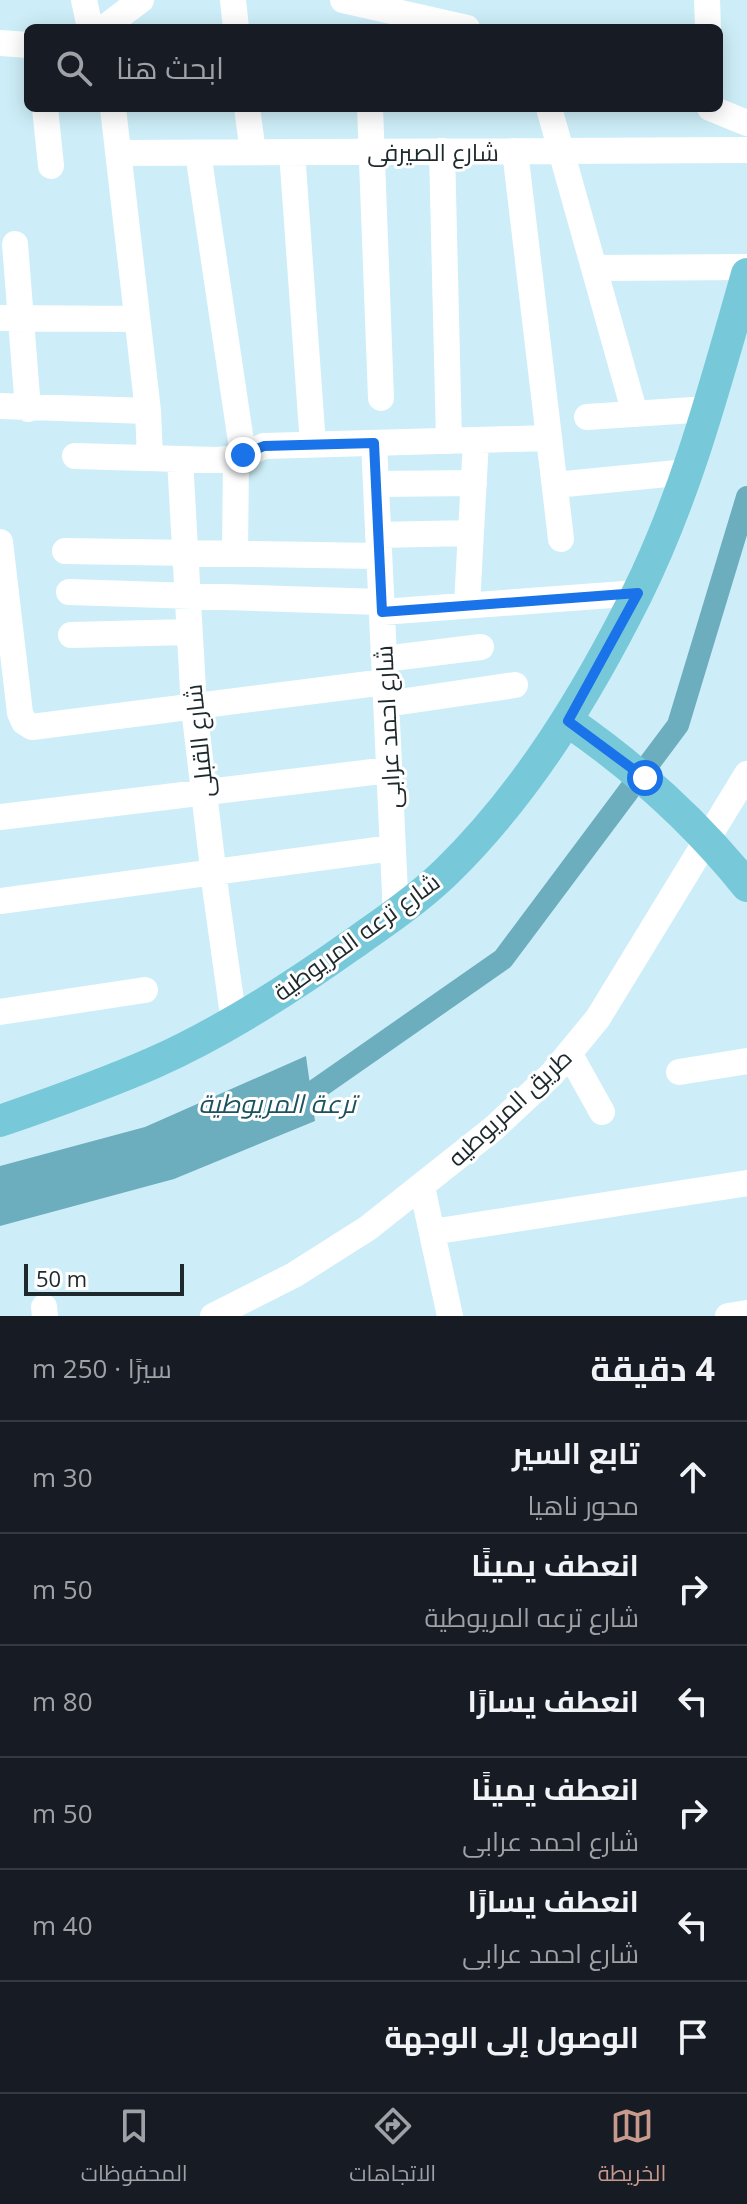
<!DOCTYPE html>
<html lang="ar">
<meta charset="utf-8">
<style>
body{margin:0;font-family:"Open Sans",Cairo,sans-serif;background:#242831;color:#f1f3f6;direction:rtl}
.scale{position:absolute;left:24px;bottom:20px;width:160px;box-sizing:border-box;padding-left:8px;border:4px solid #1d292d;border-top:0;font-size:22px;line-height:28px;white-space:nowrap;color:#1d292d;-webkit-text-stroke:6px #fff;paint-order:stroke}
.stop{position:absolute;width:24px;height:24px;margin:-18px;border:6px solid #1a73e8;border-radius:50%;background:#fff}
.stop.end{background:#1a73e8;border-color:#fff;box-shadow:0 2px 8px #0008}
.list{margin:0;padding:0;list-style:none}
h2{display:flex;justify-content:space-between;align-items:center;height:104px;margin:0;padding:0 32px;font-size:34px}
h2 small{font-size:26px;font-weight:400;color:#9ea1a6}
.list li{display:grid;grid-template-columns:52px 1fr auto;gap:24px;align-items:center;box-sizing:border-box;height:112px;padding:0 32px;border-top:2px solid #363941}
.list b{display:block;font-size:30px;white-space:nowrap}
.list p{margin:0;font-size:26px;white-space:nowrap;color:#9ea1a6}
.list em{font-size:26px;font-style:normal;color:#9ea1a6}
.icon{flex:none;width:44px;height:44px;fill:none;stroke:currentColor;stroke-width:2;stroke-linecap:round;stroke-linejoin:round}
.map{position:relative;flex:none;width:747px;height:1316px;overflow:hidden;direction:ltr}
.search{position:absolute;background:#171b24;box-shadow:0 4px 20px #0003;left:24px;right:24px;top:24px;height:88px;display:flex;align-items:center;gap:20px;box-sizing:border-box;padding:0 28px;border-radius:12px;color:#9ea1a6;font-size:30px}
.sheet{height:776px;background:#171b24}
nav{display:flex;justify-content:space-around;align-items:center;box-sizing:border-box;height:112px;border-top:2px solid #363941;background:#171b24;font-size:22px;color:#9ea1a6}
nav a{display:grid;justify-items:center;gap:4px}
nav .on{color:#c89a8d}
.map>svg:first-child{display:block}
.water{fill:#6cadbe}
.lines{fill:none;stroke-linecap:round;stroke-linejoin:round}
.canal{stroke:#6cadbe;stroke-width:22}
.minor{stroke:#fff;stroke-width:26}
.major{stroke:#77c9da;stroke-width:32}
.route{stroke:#1a73e8;stroke-width:10}
.labels{text-anchor:middle;dominant-baseline:central;stroke-width:6;stroke-linejoin:round;paint-order:stroke}
.street-label{font-size:24px;fill:#1d292d;stroke:#fff}
.water-label{font-size:26px;font-style:italic;fill:#1b525f;stroke:#fff}
</style>
<div class="map">
<svg width="747" height="1316" viewBox="0 0 747 1316">
<rect width="100%" height="100%" fill="#cdeef8"/>
<!-- water -->
<path class="water" d="M306,1056L315,1121L174,1179L0,1226V1166L145,1127Z"/>
<g class="lines">
<!-- canal -->
<path class="canal" d="M311,1093L503,959L678,725L747,497"/>
<!-- minor -->
<path class="minor" d="M84,0L90,28
M233,0L236,28
M343,0L467,28
M707,0L708,28
M104,28L141,0
M0,43L28,45
M45,108L51,166
M113,108L148,411L150,458
M247,108L253,152
M370,108L381,398
M549,108L635,414
M710,108L747,123
M442,151L449,441
M515,151L561,539
M292,152L313,445
M119,153L747,150
M198,153L243,455
M15,244L28,409
M594,268L747,267
M0,318L137,319
M0,406L148,411
M587,417L708,409
M374,443L396,915
M75,456L217,460L236,458L264,446L549,438
M180,459L194,708L216,894L234,1022
M376,484L474,483
M555,485L687,472
M378,535L471,533
M0,542L20,713L24,722L32,727L385,682
M65,551L379,556
M235,553L236,458
M69,592L381,602
M467,605L476,440
M382,612L638,593
M71,635L188,632
M384,659L481,647
M386,704L515,685
M0,817L389,770
M0,901L392,848
M0,1012L145,990
M569,1053L602,1112
M679,1072L747,1061
M422,1187L450,1316
M432,1232L747,1183
M44,1307L45,1316
M213,1316L294,1275L368,1228L494,1128L552,1074L598,1018L747,774
M728,1316L747,1313"/>
<!-- major -->
<path class="major" d="M568,721C636,768 695,821 747,886
M0,1121C52,1103 103,1085 153,1063C223,1032 288,990 350,946C383,923 417,900 446,872C527,793 587,694 637,594C687,493 716,382 747,274"/>
</g>
<g class="lines">
<!-- route -->
<path class="route" d="M243,455L264,446L374,443L382,612L638,593L568,721L645,778"/>
</g>
<g class="labels">
<!-- street labels -->
<g class="street-label">
<text x="433" y="151">شارع الصيرفى</text>
<text transform="translate(387 727) rotate(-93)">شارع احمد عرابى</text>
<text transform="translate(198 741) rotate(-96)">شارع القبلى</text>
<text transform="translate(356 936) rotate(-36)">شارع ترعه المريوطية</text>
<text transform="translate(509 1107) rotate(-43)">طريق المريوطيه</text>
</g>
<!-- water labels -->
<g class="water-label">
<text x="277" y="1103">ترعة المريوطية</text>
</g>
</g>
</svg>
<div class="scale">50 m</div>
<div class="stop" style="left:645px;top:778px"></div>
<div class="stop end" style="left:243px;top:455px"></div>
<div class="search"><svg class="icon" aria-label="search" viewBox="0 0 24 24"><circle cx="10" cy="10" r="6"/><path d="M15 15l6 6"/></svg>ابحث هنا</div>
</div>
<section class="sheet">
<h2>4 دقيقة<small>سيرًا · 250 m</small></h2>
<ul class="list">
<li><svg class="icon" aria-label="ahead" viewBox="0 0 24 24"><path d="M12 20V5M6 11l6-6 6 6"/></svg><div><b>تابع السير</b><p>محور ناهيا</p></div><em>30 m</em></li>
<li><svg class="icon" aria-label="right" viewBox="0 0 24 24"><path d="M7 20v-9h11M14 6l5 5-5 5"/></svg><div><b>انعطف يمينًا</b><p>شارع ترعه المريوطية</p></div><em>50 m</em></li>
<li><svg class="icon" aria-label="left" viewBox="0 0 24 24"><path d="M17 20v-9H6M10 6l-5 5 5 5"/></svg><div><b>انعطف يسارًا</b></div><em>80 m</em></li>
<li><svg class="icon" aria-label="right" viewBox="0 0 24 24"><path d="M7 20v-9h11M14 6l5 5-5 5"/></svg><div><b>انعطف يمينًا</b><p>شارع احمد عرابى</p></div><em>50 m</em></li>
<li><svg class="icon" aria-label="left" viewBox="0 0 24 24"><path d="M17 20v-9H6M10 6l-5 5 5 5"/></svg><div><b>انعطف يسارًا</b><p>شارع احمد عرابى</p></div><em>40 m</em></li>
<li><svg class="icon" aria-label="arrive" viewBox="0 0 24 24"><path d="M6 21V4h12l-3 4 3 4H6"/></svg><div><b>الوصول إلى الوجهة</b></div></li>
</ul>
</section>
<nav>
<a class="on"><svg class="icon" aria-label="map" viewBox="0 0 24 24"><path d="M3 6l6-2 6 2 6-2v14l-6 2-6-2-6 2zM9 4v14M15 6v14"/></svg>الخريطة</a>
<a><svg class="icon" aria-label="directions" viewBox="0 0 24 24"><path d="M12 3l9 9-9 9-9-9zM9 14v-3h6M13 9l2 2-2 2"/></svg>الاتجاهات</a>
<a><svg class="icon" aria-label="saved" viewBox="0 0 24 24"><path d="M7 4h10v16l-5-4-5 4z"/></svg>المحفوظات</a>
</nav>
